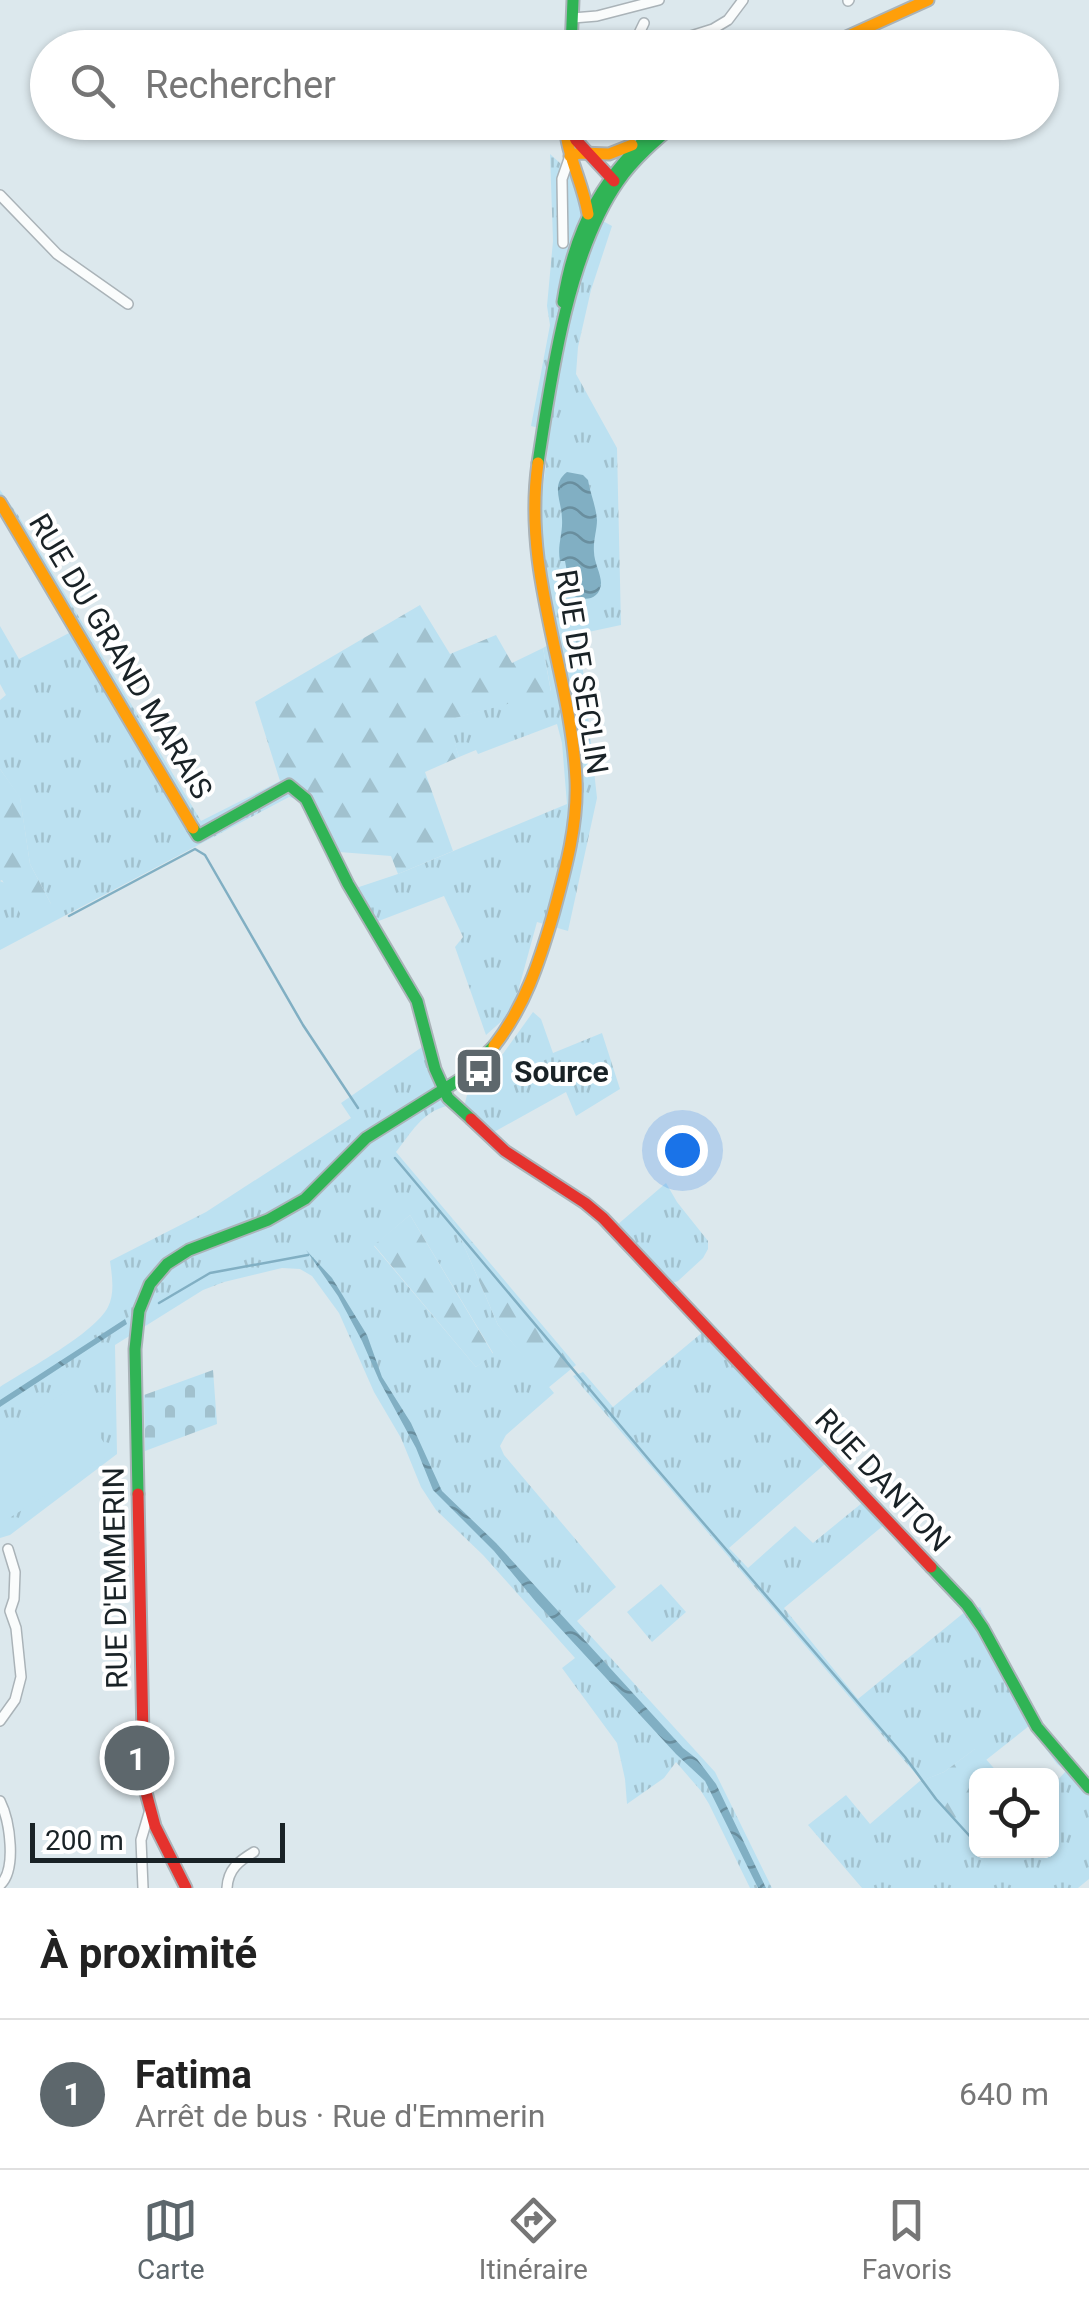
<!DOCTYPE html>
<html lang="fr">
<meta charset="utf-8">
<style>
body{margin:0;font-family:Roboto,sans-serif;background:#f6f6f6;color:#222}
.controls{position:absolute;right:30px;bottom:30px;display:grid;overflow:hidden;border-radius:15px;box-shadow:0 2px 8px #0004}
.controls button{width:90px;height:90px;display:grid;place-items:center;padding:0;border:0;border-bottom:2px solid #e0e0e0;background:#fff;color:#222;font:50px sans-serif}
.scale{position:absolute;left:30px;bottom:25px;width:255px;box-sizing:border-box;padding-left:10px;border:5px solid #192226;border-top:0;font-size:28px;line-height:35px;white-space:nowrap;color:#192226;-webkit-text-stroke:8px #fff;paint-order:stroke}
.you{position:absolute;left:682px;top:1150px;width:35px;height:35px;margin:-25px;border:8px solid #fff;border-radius:50%;background:#1a73e8;box-shadow:0 0 0 15px #1a73e833}
.badge{display:grid;place-items:center;width:65px;height:65px;border-radius:50%;background:#5d676c;color:#fff;font-size:32px;font-weight:700}
.pin{position:absolute;translate:-50% -50%;border:5px solid #fff;box-shadow:0 2px 10px #0006}
.list{margin:0;padding:0;list-style:none}
h2{display:flex;justify-content:space-between;align-items:center;height:130px;margin:0;padding:0 40px;font-size:42px}
h2 small{font-size:32px;font-weight:400;color:#767676}
.list li{display:grid;grid-template-columns:65px 1fr auto;gap:30px;align-items:center;box-sizing:border-box;height:150px;padding:0 40px;border-top:2px solid #e0e0e0}
.list b{display:block;font-size:38px;white-space:nowrap}
.list p{margin:0;font-size:32px;white-space:nowrap;color:#767676}
.list em{font-size:32px;font-style:normal;color:#767676}
.icon{flex:none;width:55px;height:55px;fill:none;stroke:currentColor;stroke-width:2;stroke-linecap:round;stroke-linejoin:round}
.map{position:relative;flex:none;width:1089px;height:1888px;overflow:hidden}
.search{position:absolute;background:#fff;box-shadow:0 2px 8px #0004;left:30px;right:30px;top:30px;height:110px;display:flex;align-items:center;gap:25px;box-sizing:border-box;padding:0 35px;border-radius:55px;color:#767676;font-size:38px}
.sheet{height:280px;background:#fff}
nav{display:flex;justify-content:space-around;align-items:center;box-sizing:border-box;height:140px;border-top:2px solid #e0e0e0;background:#fff;font-size:28px;color:#767676}
nav a{display:grid;justify-items:center;gap:5px}
nav .on{color:#5d676c}
.map>svg:first-child{display:block}
.grass{fill:url(#grass-tufts);fill-rule:evenodd}
.forest{fill:url(#forest-firs)}
.cemetery{fill:url(#cemetery-stones)}
.garden{fill:#bce1f1}
.water{fill:url(#water-waves)}
.lines{fill:none;stroke-linecap:round;stroke-linejoin:round}
.stream{stroke:#81afc3;stroke-width:2.5}
.street-casing{stroke:#aab3b8;stroke-width:12}
.fast-casing{stroke:#aab3b8;stroke-width:15}
.slow-casing{stroke:#aab3b8;stroke-width:15}
.jam-casing{stroke:#aab3b8;stroke-width:15}
.street{stroke:#fafcfc;stroke-width:9}
.fast{stroke:#30b455;stroke-width:11}
.slow{stroke:#ff9f0a;stroke-width:11}
.jam{stroke:#e5322d;stroke-width:11}
.labels{text-anchor:middle;dominant-baseline:central;stroke-width:8;stroke-linejoin:round;paint-order:stroke}
.street-label{font-size:30px;fill:#192226;stroke:#fff}
.poi-label{font-size:30px;font-weight:bold;fill:#192226;stroke:#fff;text-anchor:start}
</style>
<div class="map">
<svg width="1089" height="1888" viewBox="0 0 1089 1888">
<defs>
<pattern id="grass-tufts" width="24" height="20" patternUnits="userSpaceOnUse" patternTransform="scale(2.5)"><rect width="24" height="20" fill="#bce1f1"/><path d="M3 7l-1-3M5 7V3M7 7l1-3M15 17l-1-3M17 17v-4M19 17l1-3" fill="none" stroke="#a1c1ce"/></pattern>
<pattern id="forest-firs" width="22" height="20" patternUnits="userSpaceOnUse" patternTransform="scale(2.5)"><rect width="22" height="20" fill="#bce1f1"/><path d="M5 1l3.5 6h-7zM16 11l3.5 6h-7z" fill="#a1c1ce"/></pattern>
<pattern id="cemetery-stones" width="16" height="16" patternUnits="userSpaceOnUse" patternTransform="scale(2.5)"><rect width="16" height="16" fill="#bce1f1"/><path d="M2 7V4a2 2 0 0 1 4 0v3zM10 15v-3a2 2 0 0 1 4 0v3z" fill="#a1c1ce"/></pattern>
<pattern id="water-waves" width="16" height="10" patternUnits="userSpaceOnUse" patternTransform="scale(2.5)"><rect width="16" height="10" fill="#81afc3"/><path d="M0 5q4-4 8 0t8 0" fill="none" stroke="#698e9e"/></pattern>
</defs>
<rect width="100%" height="100%" fill="#dce8ed"/>
<!-- grass -->
<path class="grass" d="M550,154L572,174L581,209L612,226L591,290L578,347L576,374L617,448L621,625L579,634L597,798L568,931L537,922L517,995L503,1020L486,1035L455,947L463,937L444,896L376,922L356,888L398,874L567,804L562,743L557,724L478,754L476,750L459,757L447,720L551,691L543,648L558,639L541,548L539,520L550,431L531,426L550,325L547,306L553,241Z
M0,490L18,515L201,821L280,781L289,797L0,950V881L51,904L30,864L20,798L0,769V700L6,695L0,684V626L19,659L71,632L0,513Z
M533,1012L541,1019L553,1053L602,1033L620,1089L576,1116L566,1092L494,1132L464,1107L467,1095L497,1062Z
M422,1047L433,1081L447,1106C422,1112 411,1133 396,1152L452,1218L498,1325L554,1393L506,1435L500,1446L504,1455L616,1587L577,1621L715,1772L772,1888H750L709,1804L701,1791L676,1762L664,1778L627,1804L625,1779L617,1743L562,1668L575,1658L483,1555L436,1510L421,1487L401,1438L374,1392L339,1313L312,1276L300,1269L282,1268L224,1282L203,1290L115,1345L117,1454L10,1535L0,1538V1387C26,1370 95,1333 108,1307C115,1293 112,1276 110,1261L206,1212L351,1118L341,1103ZM410,1215L493,1353L476,1367L374,1246Z
M666,1183L677,1202L708,1241V1249L703,1258L678,1281L673,1283L667,1280L617,1225Z
M704,1331L826,1463L729,1548L748,1568L795,1526L813,1543L862,1503L884,1525L784,1608L858,1699L966,1611L980,1607L1037,1716L1089,1780V1879L1078,1888H862L808,1825L846,1795L870,1824L921,1780L573,1376L583,1372L613,1407ZM1029,1726L1057,1764L1066,1771L1052,1786V1850H976V1846L922,1781L944,1772L975,1749L986,1760Z
M661,1584L686,1612L652,1642L627,1612Z"/>
<!-- forest -->
<path class="forest" d="M420,605L450,654L496,635L512,663L543,648L551,692L448,720L459,757L425,772L453,851L398,874L391,856L326,851L298,800L289,797L280,781L255,702Z
M0,769L20,797L30,864L51,904L23,919L2,880L0,881Z
M410,1215L493,1354L476,1367L374,1245Z
M452,1218L576,1365L548,1388L498,1325Z
M976,1748L1000,1775L976,1776V1846L921,1781L944,1772Z"/>
<!-- cemetery -->
<path class="cemetery" d="M213,1370L217,1424L145,1451L144,1395Z"/>
<!-- garden -->
<path class="garden" d="M70,1389L111,1454L3,1522L0,1518V1433Z"/>
<!-- water -->
<path class="water" d="M567,472L583,475L588,480C590,493 596,506 597,520C597,530 593,541 594,552C594,562 601,574 601,583C600,601 582,602 571,594L565,561H560C557,545 563,534 562,519C562,501 550,485 567,472Z
M306,1250L332,1278L367,1335L382,1377L411,1423L442,1491L496,1543L683,1748L697,1759L716,1784L766,1888H758L705,1781L676,1754L536,1602L494,1551L433,1490L416,1448L379,1380L362,1341L338,1296Z
M125,1319L127,1324L0,1407V1400Z"/>
<g class="lines">
<!-- stream -->
<path class="stream" d="M69,916L195,849L205,855L303,1025L358,1108
M395,1158L656,1468L905,1757L936,1799L976,1843
M159,1303L210,1273L308,1255"/>
<!-- street casing -->
<g class="street-casing">
<path id="street" d="M848,1L849,0
M573,18L597,16L659,0
M638,36L662,45L713,29L728,20L743,0
M632,48L644,23
M0,195L57,254L128,304
M563,243L562,179L570,156
M0,1721L15,1700L21,1677L16,1628L10,1611L14,1599L15,1572L8,1549
M0,1801C10,1821 17,1870 0,1885
M143,1888L141,1840L149,1813
M227,1888C228,1869 239,1861 254,1852"/>
</g>
<!-- fast casing -->
<g class="fast-casing">
<path id="fast" d="M571,48L573,0
M563,302C575,225 605,173 664,122
M538,463C551,377 568,254 618,182C634,159 656,140 678,122
M193,828L198,836L289,785L306,799L348,884L417,1001L435,1069L448,1098L471,1119
M138,1494L135,1349L139,1311L150,1284L167,1264L189,1250L268,1220L305,1199L366,1138L462,1078L494,1046
M931,1567L967,1605L983,1628L1037,1727L1089,1788"/>
</g>
<!-- slow casing -->
<g class="slow-casing">
<path id="slow" d="M822,48L928,0
M565,122C566,155 583,182 588,214
M570,156L580,153L609,154L632,145
M0,502L193,828
M494,1046C525,1006 539,963 553,915C565,871 578,826 576,780C571,672 522,574 538,463"/>
</g>
<!-- jam casing -->
<g class="jam-casing">
<path id="jam" d="M568,122L576,140L614,181
M471,1119L505,1151L585,1203L603,1218L931,1567
M138,1494L144,1785L155,1826L186,1888"/>
</g>
<!-- street -->
<use href="#street" class="street"/>
<!-- fast -->
<use href="#fast" class="fast"/>
<!-- slow -->
<use href="#slow" class="slow"/>
<!-- jam -->
<use href="#jam" class="jam"/>
</g>
<!-- icons -->
<defs>
<g id="bus-square" transform="scale(2.5)"><rect x="-9" y="-9" width="18" height="18" rx="4" fill="#5d676c" stroke="#fff"/><path d="M-5-6H5V4H4V6H2V4H-2V6H-4V4H-5ZM-3.5-4V0h7V-4ZM-3.5 1.2v1.5H-2V1.2ZM2 1.2v1.5H3.5V1.2Z" fill="#fff"/></g>
</defs>
<g fill-rule="evenodd">
<use href="#bus-square" x="479" y="1071"/>
</g>
<g class="labels">
<!-- street labels -->
<g class="street-label">
<text transform="translate(121 656) rotate(59)">RUE DU GRAND MARAIS</text>
<text transform="translate(582 672) rotate(81)">RUE DE SECLIN</text>
<text transform="translate(883 1480) rotate(47)">RUE DANTON</text>
<text transform="translate(115 1578) rotate(-91)">RUE D'EMMERIN</text>
</g>
<!-- poi labels -->
<g class="poi-label">
<text x="514" y="1071">Source</text>
</g>
</g>
</svg>
<div class="controls">
<button><svg class="icon" aria-label="locate" viewBox="0 0 24 24"><circle cx="12" cy="12" r="6"/><path d="M12 2v4M12 18v4M2 12h4M18 12h4"/></svg></button>
</div>
<div class="scale">200 m</div>
<div class="you"></div>
<div class="pin badge" style="left:137px;top:1758px">1</div>
<div class="search"><svg class="icon" aria-label="search" viewBox="0 0 24 24"><circle cx="10" cy="10" r="6"/><path d="M15 15l6 6"/></svg>Rechercher</div>
</div>
<section class="sheet">
<h2>À proximité<small></small></h2>
<ul class="list">
<li><span class="badge">1</span><div><b>Fatima</b><p>Arrêt de bus · Rue d'Emmerin</p></div><em>640 m</em></li>
</ul>
</section>
<nav>
<a class="on"><svg class="icon" aria-label="map" viewBox="0 0 24 24"><path d="M3 6l6-2 6 2 6-2v14l-6 2-6-2-6 2zM9 4v14M15 6v14"/></svg>Carte</a>
<a><svg class="icon" aria-label="directions" viewBox="0 0 24 24"><path d="M12 3l9 9-9 9-9-9zM9 14v-3h6M13 9l2 2-2 2"/></svg>Itinéraire</a>
<a><svg class="icon" aria-label="saved" viewBox="0 0 24 24"><path d="M7 4h10v16l-5-4-5 4z"/></svg>Favoris</a>
</nav>
